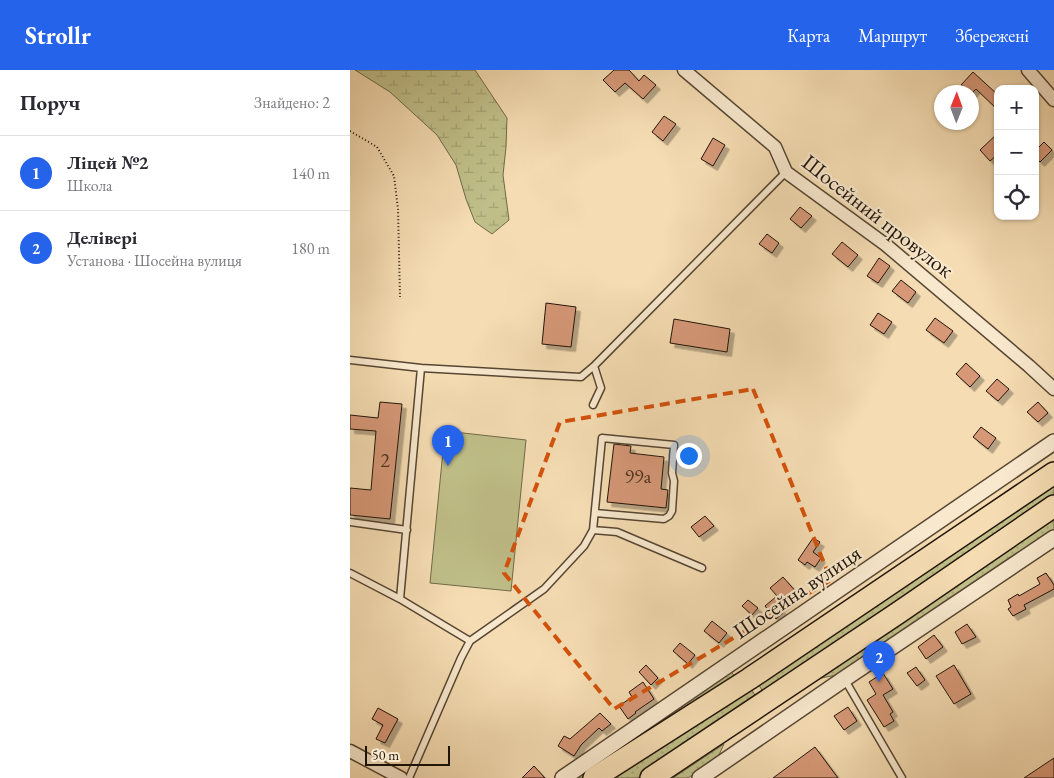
<!DOCTYPE html>
<html lang="uk">
<meta charset="utf-8">
<style>
body{margin:0;font-family:"EB Garamond",serif;background:#f7f7f7;color:#2b2b33}
.controls{position:absolute;right:15px;top:15px;display:grid;overflow:hidden;border-radius:10px;box-shadow:0 1px 4px #0004}
.controls button{width:45px;height:45px;display:grid;place-items:center;padding:0;border:0;border-bottom:1px solid #e1e1e2;background:#fff;color:#2b2b33;font:25px sans-serif}
.compass{position:absolute;left:584px;top:15px;width:45px;height:45px;border-radius:50%;background:#fff;box-shadow:0 1px 4px #0004;rotate:1deg}
.scale{position:absolute;left:15px;bottom:12px;width:85px;box-sizing:border-box;padding-left:5px;border:2px solid #211409;border-top:0;font-size:14px;line-height:18px;white-space:nowrap;color:#211409;-webkit-text-stroke:4px #f8e8cd;paint-order:stroke}
.you{position:absolute;left:338px;top:385px;width:18px;height:18px;margin:-12px;border:4px solid #fff;border-radius:50%;background:#1a73e8;box-shadow:0 0 0 8px #1a73e833}
.badge{display:grid;place-items:center;width:32px;height:32px;border-radius:50%;background:#2563eb;color:#fff;font-size:16px;font-weight:700}
.pin{position:absolute;translate:-50% -41px;filter:drop-shadow(0 1px 2px #0008)}
.pin::after{content:'';position:absolute;top:26px;width:18px;height:15px;background:inherit;clip-path:polygon(0 0,100% 0,50% 100%)}
.list{margin:0;padding:0;list-style:none}
h2{display:flex;justify-content:space-between;align-items:center;height:65px;margin:0;padding:0 20px;font-size:21px}
h2 small{font-size:16px;font-weight:400;color:#7c7c81}
.list li{display:grid;grid-template-columns:32px 1fr auto;gap:15px;align-items:center;box-sizing:border-box;height:75px;padding:0 20px;border-top:1px solid #e1e1e2}
.list b{display:block;font-size:19px;white-space:nowrap}
.list p{margin:0;font-size:16px;white-space:nowrap;color:#7c7c81}
.list em{font-size:16px;font-style:normal;color:#7c7c81}
.icon{flex:none;width:28px;height:28px;fill:none;stroke:currentColor;stroke-width:2;stroke-linecap:round;stroke-linejoin:round}
.map{position:relative;flex:none;width:704px;height:708px;overflow:hidden}
header{display:flex;align-items:center;gap:30px;box-sizing:border-box;height:70px;padding:0 25px;background:#2563eb;color:#fff}
header strong{font-size:24px}
nav{display:flex;gap:28px;margin-inline-start:auto;font-size:18px}
main{display:flex}
aside{flex:1;background:#fff}
.map>svg:first-child{display:block}
.grass{fill:url(#grass-dots);stroke:#706a49}
.wetland{fill:url(#wetland-marsh);stroke:#706a49}
.garden{fill:#c0bf89;stroke:#706a49}
.building{fill:#d69877;stroke:#211409;filter:url(#shadow)}
.lines{fill:none;stroke-linecap:round;stroke-linejoin:round}
.service-casing{stroke:#564633;stroke-width:9}
.minor-casing{stroke:#564633;stroke-width:15}
.tertiary-casing{stroke:#564633;stroke-width:18}
.trunk-casing{stroke:#211409;stroke-width:24}
.path{stroke:#211409;stroke-width:2;stroke-dasharray:1 2.5;stroke-linecap:butt}
.service{stroke:#f8e8cd;stroke-width:6}
.minor{stroke:#f8e8cd;stroke-width:12}
.tertiary{stroke:#f8e8cd;stroke-width:15}
.trunk{stroke:#f5dcb2;stroke-width:21}
.marked{fill:none;stroke:#d4520c;stroke-width:4;stroke-dasharray:10 6;stroke-linejoin:round}
.labels{text-anchor:middle;dominant-baseline:central;stroke-width:4.5;stroke-linejoin:round;paint-order:stroke}
.number-label{font-size:20px;fill:#4e3524}
.street-label{font-size:22px;fill:#211409;stroke:#f8e8cd}
</style>
<header>
<strong>Strollr</strong>
<nav><a>Карта</a><a>Маршрут</a><a>Збережені</a></nav>
</header>
<main>
<aside>
<h2>Поруч<small>Знайдено: 2</small></h2>
<ul class="list">
<li><span class="badge">1</span><div><b>Ліцей №2</b><p>Школа</p></div><em>140 m</em></li>
<li><span class="badge">2</span><div><b>Делівері</b><p>Установа · Шосейна вулиця</p></div><em>180 m</em></li>
</ul>
</aside>
<div class="map">
<svg width="704" height="708" viewBox="0 0 704 708">
<defs>
<pattern id="grass-dots" width="8" height="8" patternUnits="userSpaceOnUse" patternTransform="scale(1.25)"><rect width="8" height="8" fill="#c0bf89"/><path d="M2 2h.1M6 6h.1" fill="none" stroke="#a5a375" stroke-width="1.8" stroke-linecap="round"/></pattern>
<pattern id="wetland-marsh" width="20" height="14" patternUnits="userSpaceOnUse" patternTransform="scale(1.25)"><rect width="20" height="14" fill="#c0bf89"/><path d="M1 5h8M5 5V1M11 12h8M15 12V8" fill="none" stroke="#a5a375"/></pattern>
<filter id="shadow"><feDropShadow dx="4.5" dy="4.5" stdDeviation="0" flood-color="#0004"/></filter>
</defs>
<rect width="100%" height="100%" fill="#f5dcb2"/>
<filter id="stains"><feTurbulence type="fractalNoise" baseFrequency=".004" numOctaves="4"/><feColorMatrix values="0 0 0 0 .2 0 0 0 0 .09 0 0 0 0 .02 0 0 0 .5 -.17"/></filter>
<radialGradient id="worn" r=".72"><stop offset=".6" stop-color="#630" stop-opacity="0"/><stop offset="1" stop-color="#630" stop-opacity=".3"/></radialGradient>
<!-- grass -->
<path class="grass" d="M704,410V427L415,625L407,612Z
M704,449V461L493,604L471,608Z
M381,602L388,609L238,708H228Z
M400,617L408,630L288,708H264Z
M374,674L368,687L338,708H323Z"/>
<!-- wetland -->
<path class="wetland" d="M5,0H125L157,48L156,77L153,105L159,150L142,164L125,152L116,129L106,95L87,65L40,22Z"/>
<!-- garden -->
<path class="garden" d="M95,361L176,370L161,521L80,513Z"/>
<!-- building -->
<path class="building" d="M264,0H279L289,11L294,5L306,15L293,29L275,13L265,22L253,10Z
M623,2L648,25V40L626,19L622,23L611,15Z
M314,46L326,54L313,71L302,62Z
M648,63V84L640,91L630,80Z
M363,68L375,75L363,96L351,89Z
M694,72L702,80L690,92L685,87V81Z
M450,137L462,146L451,158L440,149Z
M417,164L429,173L422,183L409,174Z
M492,172L508,185L498,197L482,184Z
M529,188L540,196L528,213L517,206Z
M551,210L566,222L558,233L542,221Z
M196,233L226,237L221,277L192,274Z
M528,243L542,252L534,264L520,255Z
M585,248L603,261L594,273L576,260Z
M324,249L380,259L377,282L320,273Z
M616,293L630,306L620,317L606,304Z
M647,309L659,319L648,331L636,321Z
M30,332L52,334L40,449L0,445V418L21,420L26,361L0,359V345L28,348Z
M688,332L698,343L688,352L677,342Z
M631,357L646,368L638,379L623,367Z
M264,374L281,376L280,383L314,387L311,419L318,420L316,438L257,432Z
M355,446L364,456L349,467L341,457Z
M463,468L470,472L463,482L471,488L465,497L457,492L455,495L448,490Z
M696,503L704,515V519L674,535L676,539L663,546L658,539L661,537L658,530L668,524L669,526L690,514L687,508Z
M433,507L448,524L430,538L434,542L426,549L415,536L427,526L420,518Z
M398,530L408,538L402,545L392,536Z
M362,551L377,563L369,573L354,561Z
M617,554L626,567L612,574L605,562Z
M584,565L593,577L576,589L568,577Z
M330,573L345,585L338,594L323,581Z
M296,595L308,608L301,615L289,602Z
M604,595L621,624L604,634L586,606Z
M566,597L575,610L567,616L557,603Z
M533,603L543,619L533,625L543,642L540,644L544,651L534,657L517,630L526,624L519,612Z
M293,612L304,629L285,642L286,643L278,649L269,636L282,627L279,622Z
M498,637L507,651L494,660L484,646Z
M28,638L48,649L35,673L26,669L33,655L22,649Z
M250,643L261,654L252,661L249,658L231,675L224,686L208,676L214,666L220,669Z
M465,677L488,708H423Z
M704,688V708H674Z
M184,696L195,708H172Z"/>
<g class="lines">
<!-- service casing -->
<g class="service-casing">
<path id="service" d="M0,290L71,298L50,529
M71,298L231,307L244,296
M243,335L251,318L244,296L436,102
M0,452L57,460
M243,460L267,462L352,498
M0,503L50,529L120,571
M495,610L552,708
M59,708L111,588L120,571L194,519L234,476L243,460L252,368L324,375L322,403L324,411L322,441L319,446L314,449L245,443"/>
</g>
<!-- minor casing -->
<g class="minor-casing">
<path id="minor" d="M334,0L425,77L436,102L536,175L679,296L704,319
M678,0L704,30
M0,681L51,708"/>
</g>
<!-- tertiary casing -->
<g class="tertiary-casing">
<path id="tertiary" d="M213,708L704,372
M350,708L494,609L704,468"/>
</g>
<!-- trunk casing -->
<g class="trunk-casing">
<path id="trunk" d="M244,708L399,609L704,403
M301,708L548,543L704,436"/>
</g>
<!-- path -->
<path class="path" d="M0,61L27,77L44,106L48,139L50,227"/>
<!-- service -->
<use href="#service" class="service"/>
<!-- minor -->
<use href="#minor" class="minor"/>
<!-- tertiary -->
<use href="#tertiary" class="tertiary"/>
<!-- trunk -->
<use href="#trunk" class="trunk"/>
</g>
<!-- marked area -->
<path class="marked" d="M403,319L481,510L264,639L154,503L210,352Z"/>
<g class="labels">
<!-- number labels -->
<g class="number-label">
<text x="35" y="390">2</text>
<text x="288" y="406">99а</text>
</g>
<!-- street labels -->
<g class="street-label">
<text transform="translate(528 146) rotate(38)">Шосейний провулок</text>
<text transform="translate(447 522) rotate(-34)">Шосейна вулиця</text>
</g>
</g>
<rect width="100%" height="100%" filter="url(#stains)"/>
<rect width="100%" height="100%" fill="url(#worn)"/>
</svg>
<div class="controls">
<button>+</button>
<button>−</button>
<button><svg class="icon" aria-label="locate" viewBox="0 0 24 24"><circle cx="12" cy="12" r="6"/><path d="M12 2v4M12 18v4M2 12h4M18 12h4"/></svg></button>
</div>
<svg class="compass" viewBox="-18 -18 36 36"><path d="M0-13l5 13h-10z" fill="#e53935"/><path d="M0 13l5-13h-10z" fill="#7c7c81"/></svg>
<div class="scale">50 m</div>
<div class="you"></div>
<div class="pin badge" style="left:98px;top:396px">1</div>
<div class="pin badge" style="left:529px;top:612px">2</div>
</div>
</main>
